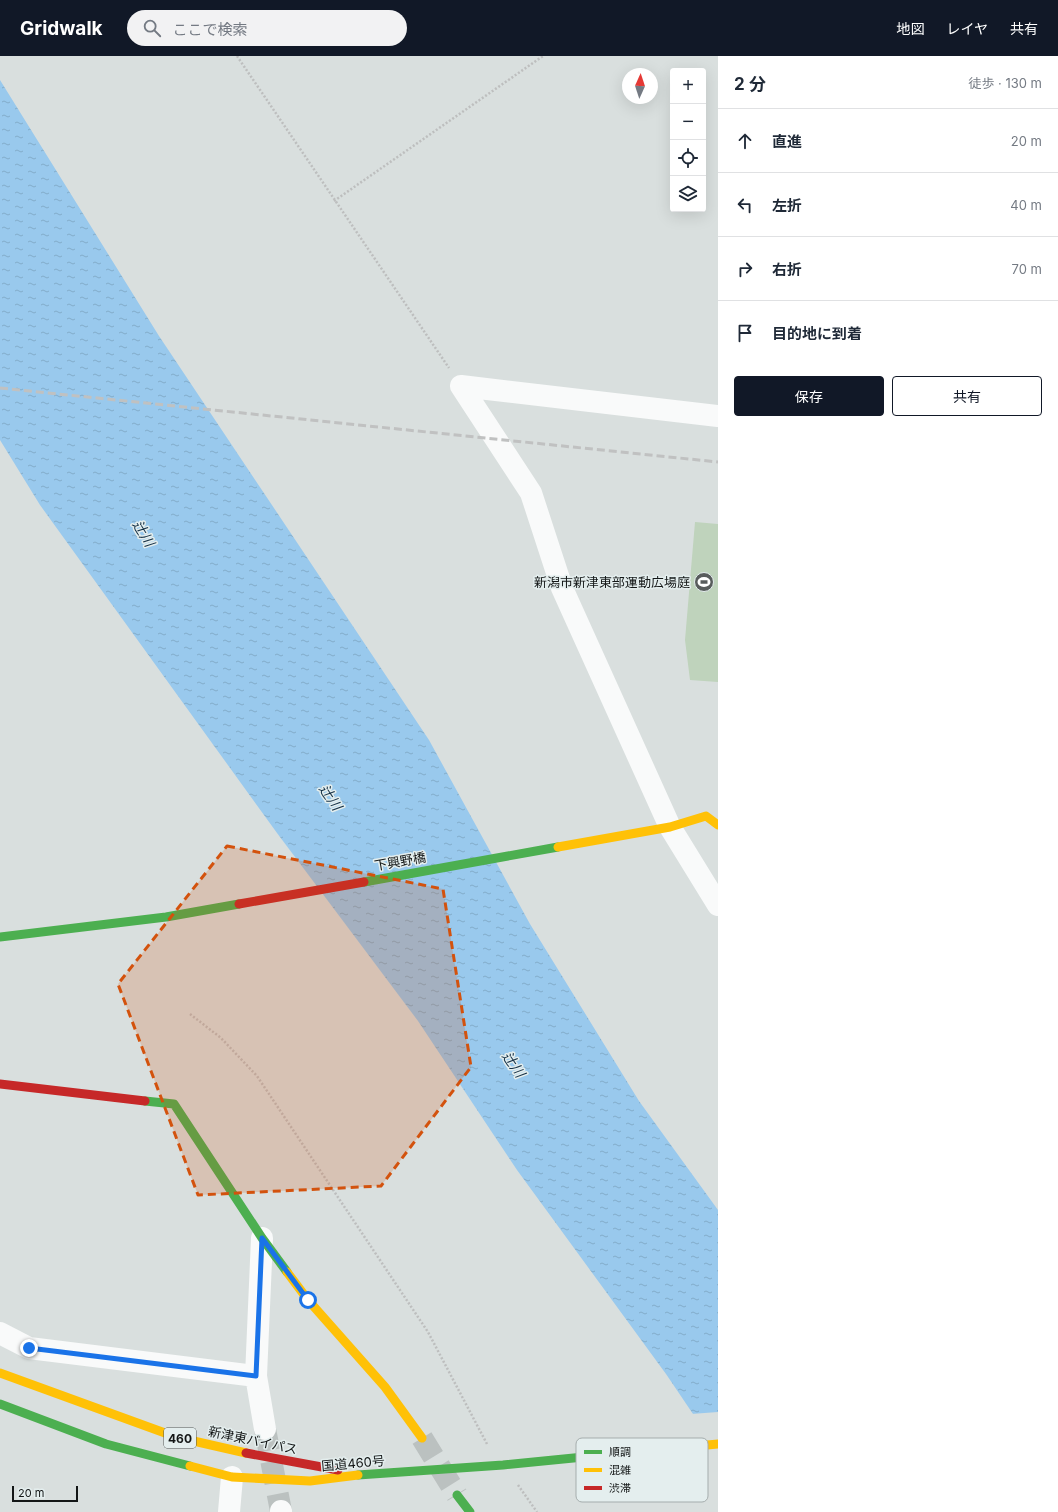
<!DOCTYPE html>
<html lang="ja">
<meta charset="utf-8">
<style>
body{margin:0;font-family:Inter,"Noto Sans JP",sans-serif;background:#f2f2f3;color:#1f2937}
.controls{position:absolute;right:12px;top:12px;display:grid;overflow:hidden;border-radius:4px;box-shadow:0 4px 16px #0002}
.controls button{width:36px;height:36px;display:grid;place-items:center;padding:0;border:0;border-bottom:1px solid #e0e1e3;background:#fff;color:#1f2937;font:20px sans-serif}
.compass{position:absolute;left:622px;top:12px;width:36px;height:36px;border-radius:50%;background:#fff;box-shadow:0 4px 16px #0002;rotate:3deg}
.scale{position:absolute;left:12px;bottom:10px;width:66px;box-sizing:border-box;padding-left:4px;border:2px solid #131616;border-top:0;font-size:11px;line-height:14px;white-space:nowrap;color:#131616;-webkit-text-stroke:3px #e4eeee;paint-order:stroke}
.stop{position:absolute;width:12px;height:12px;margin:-9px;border:3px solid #1a73e8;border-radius:50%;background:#fff}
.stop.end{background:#1a73e8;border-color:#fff;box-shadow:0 1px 4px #0008}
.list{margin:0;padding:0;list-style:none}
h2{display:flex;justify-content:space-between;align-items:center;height:52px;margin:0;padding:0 16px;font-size:17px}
h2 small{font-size:13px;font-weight:400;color:#747a83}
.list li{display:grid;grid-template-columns:26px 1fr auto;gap:12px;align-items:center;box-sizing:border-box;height:64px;padding:0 16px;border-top:1px solid #e0e1e3}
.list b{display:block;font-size:15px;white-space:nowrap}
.list em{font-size:13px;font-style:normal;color:#747a83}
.actions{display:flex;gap:8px;padding:12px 16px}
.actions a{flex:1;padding:9px 0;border:1px solid #111827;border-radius:4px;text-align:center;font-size:14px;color:#111827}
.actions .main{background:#111827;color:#fff}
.icon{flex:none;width:22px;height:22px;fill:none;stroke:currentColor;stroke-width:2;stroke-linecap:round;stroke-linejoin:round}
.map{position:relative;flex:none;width:718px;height:1456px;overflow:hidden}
header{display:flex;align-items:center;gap:24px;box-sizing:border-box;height:56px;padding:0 20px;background:#111827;color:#fff}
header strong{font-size:19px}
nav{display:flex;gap:22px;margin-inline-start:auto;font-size:14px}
.search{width:280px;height:36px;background:#f2f2f3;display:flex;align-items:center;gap:10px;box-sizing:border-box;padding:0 14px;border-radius:22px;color:#747a83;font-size:15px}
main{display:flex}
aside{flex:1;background:#fff}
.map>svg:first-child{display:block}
.pitch{fill:#bfd3bc}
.water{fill:url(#water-ripples)}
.pier{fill:#d9dfde}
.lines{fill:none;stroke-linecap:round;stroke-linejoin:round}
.street-tunnel{stroke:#bbc1c0;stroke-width:22;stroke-dasharray:22 11;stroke-linecap:butt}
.secondary-tunnel{stroke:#bbc1c0;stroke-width:22;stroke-dasharray:22 11;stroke-linecap:butt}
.path{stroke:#bdbebe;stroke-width:2.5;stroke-dasharray:2 2;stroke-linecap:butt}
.street{stroke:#f9fafa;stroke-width:22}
.fast{stroke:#4caf50;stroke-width:9}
.slow{stroke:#ffc107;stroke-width:9}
.jam{stroke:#c62828;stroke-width:9}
.rail{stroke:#c0c1c1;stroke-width:3;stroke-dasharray:8 4;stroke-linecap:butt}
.route{stroke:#1a73e8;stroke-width:5}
.marked{fill:#d3520d;fill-opacity:0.2;stroke:#d3520d;stroke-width:3;stroke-dasharray:8 5;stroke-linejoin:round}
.labels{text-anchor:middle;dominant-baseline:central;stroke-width:3;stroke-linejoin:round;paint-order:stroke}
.shield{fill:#e4eeee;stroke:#525757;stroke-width:1}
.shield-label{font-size:12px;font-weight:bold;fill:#131616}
.poi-label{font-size:13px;fill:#131616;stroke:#e4eeee;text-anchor:end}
.street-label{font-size:13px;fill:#131616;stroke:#e4eeee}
.water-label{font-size:14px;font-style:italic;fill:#143046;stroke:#e4eeee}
.key{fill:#e4eeee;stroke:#a5adad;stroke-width:1}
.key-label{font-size:11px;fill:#131616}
</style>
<header>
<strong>Gridwalk</strong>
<div class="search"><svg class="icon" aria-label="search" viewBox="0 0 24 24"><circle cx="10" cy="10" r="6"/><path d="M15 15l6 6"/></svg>ここで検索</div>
<nav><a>地図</a><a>レイヤ</a><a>共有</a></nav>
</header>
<main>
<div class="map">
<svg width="718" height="1456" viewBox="0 0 718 1456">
<defs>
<pattern id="water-ripples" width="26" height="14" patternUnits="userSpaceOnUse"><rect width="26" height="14" fill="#99c9ed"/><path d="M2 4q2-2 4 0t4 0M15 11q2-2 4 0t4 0" fill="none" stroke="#83acca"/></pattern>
</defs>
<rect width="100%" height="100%" fill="#d9dfde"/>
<!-- pitch -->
<path class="pitch" d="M695,466L718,468V626L690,624L685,584Z"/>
<!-- water -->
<path class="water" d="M0,24L159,280L429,684L530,868L639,1045L718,1154V1395L666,1318L517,1114L418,965L277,777L40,449L0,384Z"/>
<!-- pier -->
<path class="pier" d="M718,1356V1397L691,1358Z"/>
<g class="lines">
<!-- street-tunnel -->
<path class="street-tunnel" d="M265,1373L281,1455"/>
<!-- secondary-tunnel -->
<path class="secondary-tunnel" d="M422,1382L457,1439"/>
<!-- path -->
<path class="path" d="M237,0L449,312
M334,145L543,0
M190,958L221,982L257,1020L428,1276L487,1388
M518,1429L537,1456"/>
<!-- street -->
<path class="street" d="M461,330L531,437L562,532L670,771L718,849
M461,330L718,360
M262,1182L256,1320L265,1373
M0,1277L29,1292L256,1320
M281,1455V1456
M229,1456L232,1421"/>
<!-- fast -->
<path class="fast" d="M364,826L558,791
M0,881L166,861L239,848
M145,1045L174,1048L262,1182L287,1216
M0,1348L106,1388L190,1410
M358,1419L503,1409L624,1397
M457,1439L470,1456"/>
<!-- slow -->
<path class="slow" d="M558,791L670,771L706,760L718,769
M287,1216L308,1244L385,1331L422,1382
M0,1317L176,1381L246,1397
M624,1397L718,1388
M190,1410L232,1421L310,1425L358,1419"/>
<!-- jam -->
<path class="jam" d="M239,848L364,826
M0,1028L145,1045
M246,1397L338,1414"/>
<!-- rail -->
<path class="rail" d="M0,332L718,406"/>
</g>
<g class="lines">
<!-- route -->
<path class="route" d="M29,1292L256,1320L262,1182L308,1244"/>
</g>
<!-- marked area -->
<path class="marked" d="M227,790L443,833L471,1011L381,1130L198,1139L118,928Z"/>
<!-- icons -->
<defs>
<g id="stadium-disc" transform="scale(1)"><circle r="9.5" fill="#585c5c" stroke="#e4eeee"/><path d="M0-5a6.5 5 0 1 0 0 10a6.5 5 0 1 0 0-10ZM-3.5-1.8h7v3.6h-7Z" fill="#fff"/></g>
</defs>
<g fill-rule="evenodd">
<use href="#stadium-disc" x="704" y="526"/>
</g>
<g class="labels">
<!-- shield labels -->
<rect class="shield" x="164" y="1372" width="32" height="20" rx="3"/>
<g class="shield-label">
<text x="180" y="1382">460</text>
</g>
<!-- poi labels -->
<g class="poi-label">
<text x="690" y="526">新潟市新津東部運動広場庭</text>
</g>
<!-- street labels -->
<g class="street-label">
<text transform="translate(400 805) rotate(-10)">下興野橋</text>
<text transform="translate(253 1384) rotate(12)">新津東バイパス</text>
<text transform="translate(353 1407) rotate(-5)">国道460号</text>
</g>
<!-- water labels -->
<g class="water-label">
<text transform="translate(144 477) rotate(58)">辻川</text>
<text transform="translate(331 741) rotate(56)">辻川</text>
<text transform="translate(514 1008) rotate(55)">辻川</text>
</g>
</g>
<!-- legend -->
<rect x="576" y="1382" width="132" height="64" rx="6" class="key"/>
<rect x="584" y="1394" width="18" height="4" fill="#4caf50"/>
<rect x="584" y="1412" width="18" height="4" fill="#ffc107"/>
<rect x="584" y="1430" width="18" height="4" fill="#c62828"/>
<g class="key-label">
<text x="609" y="1400">順調</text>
<text x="609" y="1418">混雑</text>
<text x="609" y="1436">渋滞</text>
</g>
</svg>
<div class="controls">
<button>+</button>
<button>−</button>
<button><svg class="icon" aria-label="locate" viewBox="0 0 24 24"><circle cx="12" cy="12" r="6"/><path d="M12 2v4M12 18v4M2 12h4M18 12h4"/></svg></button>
<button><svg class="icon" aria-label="layers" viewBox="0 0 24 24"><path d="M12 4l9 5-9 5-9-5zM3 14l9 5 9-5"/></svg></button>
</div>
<svg class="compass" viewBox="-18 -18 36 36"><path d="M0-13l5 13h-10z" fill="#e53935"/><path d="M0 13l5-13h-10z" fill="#747a83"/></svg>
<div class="scale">20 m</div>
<div class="stop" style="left:308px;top:1244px"></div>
<div class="stop end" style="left:29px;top:1292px"></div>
</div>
<aside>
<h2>2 分<small>徒歩 · 130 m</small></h2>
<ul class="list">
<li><svg class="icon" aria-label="ahead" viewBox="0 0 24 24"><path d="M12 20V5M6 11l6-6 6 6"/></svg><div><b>直進</b></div><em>20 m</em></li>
<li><svg class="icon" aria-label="left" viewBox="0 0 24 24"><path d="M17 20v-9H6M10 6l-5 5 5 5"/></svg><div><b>左折</b></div><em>40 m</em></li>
<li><svg class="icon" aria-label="right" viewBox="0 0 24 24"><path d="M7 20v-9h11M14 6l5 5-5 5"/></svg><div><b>右折</b></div><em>70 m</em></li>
<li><svg class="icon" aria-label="arrive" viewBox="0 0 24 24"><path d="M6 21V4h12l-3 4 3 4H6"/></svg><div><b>目的地に到着</b></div></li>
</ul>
<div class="actions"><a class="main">保存</a><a>共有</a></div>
</aside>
</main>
